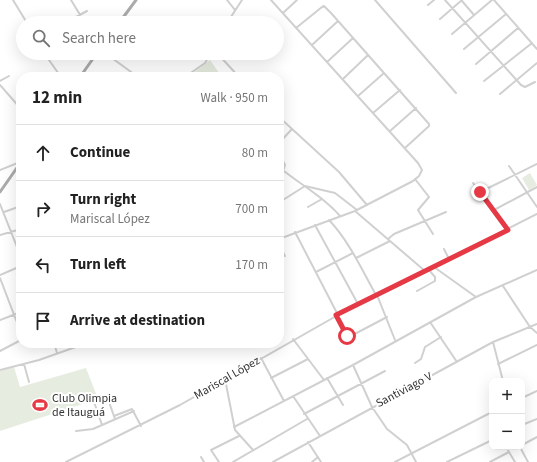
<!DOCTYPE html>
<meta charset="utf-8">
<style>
body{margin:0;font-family:"Source Sans 3",sans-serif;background:#f6f6f6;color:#222}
.controls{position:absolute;right:12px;bottom:12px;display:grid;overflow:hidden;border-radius:8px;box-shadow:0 4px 16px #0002}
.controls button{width:36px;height:36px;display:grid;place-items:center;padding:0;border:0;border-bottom:1px solid #e0e0e0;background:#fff;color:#222;font:20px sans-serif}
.stop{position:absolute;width:12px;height:12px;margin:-9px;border:3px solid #e63946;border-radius:50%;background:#fff}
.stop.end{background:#e63946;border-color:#fff;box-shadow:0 1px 4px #0008}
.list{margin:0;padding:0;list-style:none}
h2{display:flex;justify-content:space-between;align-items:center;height:52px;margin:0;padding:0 16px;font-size:17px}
h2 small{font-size:13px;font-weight:400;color:#767676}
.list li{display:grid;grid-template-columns:26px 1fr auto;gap:12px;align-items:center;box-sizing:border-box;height:56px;padding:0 16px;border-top:1px solid #e0e0e0}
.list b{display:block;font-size:15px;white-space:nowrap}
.list p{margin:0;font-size:13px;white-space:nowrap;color:#767676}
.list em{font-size:13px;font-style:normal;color:#767676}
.icon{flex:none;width:22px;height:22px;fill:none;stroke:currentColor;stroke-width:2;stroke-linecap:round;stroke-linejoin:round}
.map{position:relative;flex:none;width:537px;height:462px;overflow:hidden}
.search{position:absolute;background:#fff;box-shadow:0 4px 16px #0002;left:16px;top:16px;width:268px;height:44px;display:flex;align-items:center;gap:10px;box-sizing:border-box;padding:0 14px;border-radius:22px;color:#767676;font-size:15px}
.panel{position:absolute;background:#fff;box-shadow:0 4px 16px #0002;left:16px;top:72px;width:268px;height:276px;border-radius:16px}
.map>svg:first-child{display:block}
.green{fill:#e6ecdf}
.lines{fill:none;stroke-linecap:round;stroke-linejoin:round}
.minor{stroke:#d0d0d0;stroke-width:2}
.major{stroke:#ababab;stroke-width:3}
.route{stroke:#e63946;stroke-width:5}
.labels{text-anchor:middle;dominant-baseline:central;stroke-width:4;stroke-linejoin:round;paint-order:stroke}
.street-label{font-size:12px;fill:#333;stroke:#fff}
.poi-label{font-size:12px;fill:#333;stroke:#fff;text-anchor:start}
</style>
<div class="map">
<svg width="537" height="462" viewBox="0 0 537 462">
<rect width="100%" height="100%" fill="#fff"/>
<!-- green -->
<path class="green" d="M210,60L222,77H190V76Z
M530,173L537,185L529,190L522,178Z
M14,367L20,387L86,368L98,399L0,431V371Z"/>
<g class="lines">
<!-- minor -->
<path class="minor" d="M13,0L27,23
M71,0L85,23
M227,0L235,10
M271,0L418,163L422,170L419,176L413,181L355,211L279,239
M375,0L456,93
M445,0L521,85L525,87L535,82
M494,0L537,49
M462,1L474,15
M428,5L434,0
M283,13L297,0
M440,19L462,0
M65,23L87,11
M227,23L242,0
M296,28L322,7L324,6L331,13L429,124V126L405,148
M452,34L492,0
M312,45L338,21
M464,49L506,14
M44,53L61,77
M105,53L138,77
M217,53L239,77
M327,62L353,38
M476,64L518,28
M185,77L205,63L211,53
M343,79L368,55
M0,81L9,76
M484,81L532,43
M0,85L21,109
M500,94L537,63
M358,96L384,73
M373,113L400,90
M279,117L339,172L367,205
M390,131L416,108
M279,143L292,129
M279,153L285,165L283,171
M509,166L537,207
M279,167C299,184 323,196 340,216
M0,170L20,162
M16,170L21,179
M415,179L429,197L418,210L433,234
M473,183L508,230
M480,192L537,164
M283,200L305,186L335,193L357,210
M0,204L21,257
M308,207L322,199
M494,210L537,187
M355,211L425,271
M4,212L21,206
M329,220C349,241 362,270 376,295
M315,225L358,304
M295,232L338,315
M0,235L21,229
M388,239L394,234L446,212
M279,244L285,256
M444,249L449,259
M356,258L390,241
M434,267L476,297
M316,272L353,253
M0,275L21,266
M0,278L21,333
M503,286L530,327L537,333
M417,291L435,281V277L429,270
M377,295L395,340
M336,315L346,335L349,337L387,317
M0,320L21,312
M430,322L457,362
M293,339L324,380
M493,342L503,381
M54,343L57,353
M0,351L21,340
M261,358L284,401
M415,363L421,359L425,347L441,337
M24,364L29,382
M498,364L537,345
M353,365L372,407L387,429L407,445L416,462
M0,370L39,360L87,343
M271,378L308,359
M327,378L343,405
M225,379L235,430L253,450
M293,396L320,436
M522,398L537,391
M94,402L102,425
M109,402L115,419
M304,414L385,371
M114,416L132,409L141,426
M522,425L537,419
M234,427L353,365L476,297L537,270
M76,431L93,429L134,411
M308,442L321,462
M522,445L537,437
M506,447L515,462
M520,447L528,462
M201,457L204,462
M66,462L180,405L338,315L537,214
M219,462L211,450L239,436
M233,462L307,419
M273,462L493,342L537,324
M312,462L318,457
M395,462L492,412
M447,462L492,440
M490,462L509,452"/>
<!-- major -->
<path class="major" d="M119,23L136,0
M80,77L97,53
M0,192L21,162"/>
</g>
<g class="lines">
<!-- route -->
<path class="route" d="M347,336L336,315L508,230L480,192"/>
</g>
<!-- icons -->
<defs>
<g id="stadium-bare" transform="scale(1.2)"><path d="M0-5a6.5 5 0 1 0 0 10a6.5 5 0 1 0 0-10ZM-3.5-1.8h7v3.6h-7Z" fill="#e63946" stroke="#fff" stroke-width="2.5" paint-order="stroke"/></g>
</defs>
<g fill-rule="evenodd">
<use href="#stadium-bare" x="40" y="405"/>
</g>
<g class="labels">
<!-- street labels -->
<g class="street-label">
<text transform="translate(227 378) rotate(-30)">Mariscal López</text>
<text transform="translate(404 390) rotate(-28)">Santiviago V</text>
</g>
<!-- poi labels -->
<g class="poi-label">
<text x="52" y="398">Club Olimpia<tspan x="52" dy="14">de Itauguá</tspan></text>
</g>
</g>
</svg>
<div class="controls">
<button>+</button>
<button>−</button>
</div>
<div class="stop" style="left:347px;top:336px"></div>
<div class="stop end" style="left:480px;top:192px"></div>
<div class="search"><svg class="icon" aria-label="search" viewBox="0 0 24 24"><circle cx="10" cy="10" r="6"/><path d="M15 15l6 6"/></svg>Search here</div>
<section class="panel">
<h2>12 min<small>Walk · 950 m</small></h2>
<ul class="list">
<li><svg class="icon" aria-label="ahead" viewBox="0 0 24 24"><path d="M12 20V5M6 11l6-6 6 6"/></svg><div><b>Continue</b></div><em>80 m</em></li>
<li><svg class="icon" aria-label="right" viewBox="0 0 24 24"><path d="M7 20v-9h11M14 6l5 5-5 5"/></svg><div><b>Turn right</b><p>Mariscal López</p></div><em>700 m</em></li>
<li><svg class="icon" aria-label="left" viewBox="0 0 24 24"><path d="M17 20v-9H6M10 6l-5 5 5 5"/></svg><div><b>Turn left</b></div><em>170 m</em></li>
<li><svg class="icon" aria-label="arrive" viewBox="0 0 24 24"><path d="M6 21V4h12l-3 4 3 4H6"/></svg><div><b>Arrive at destination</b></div></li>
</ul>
</section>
</div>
